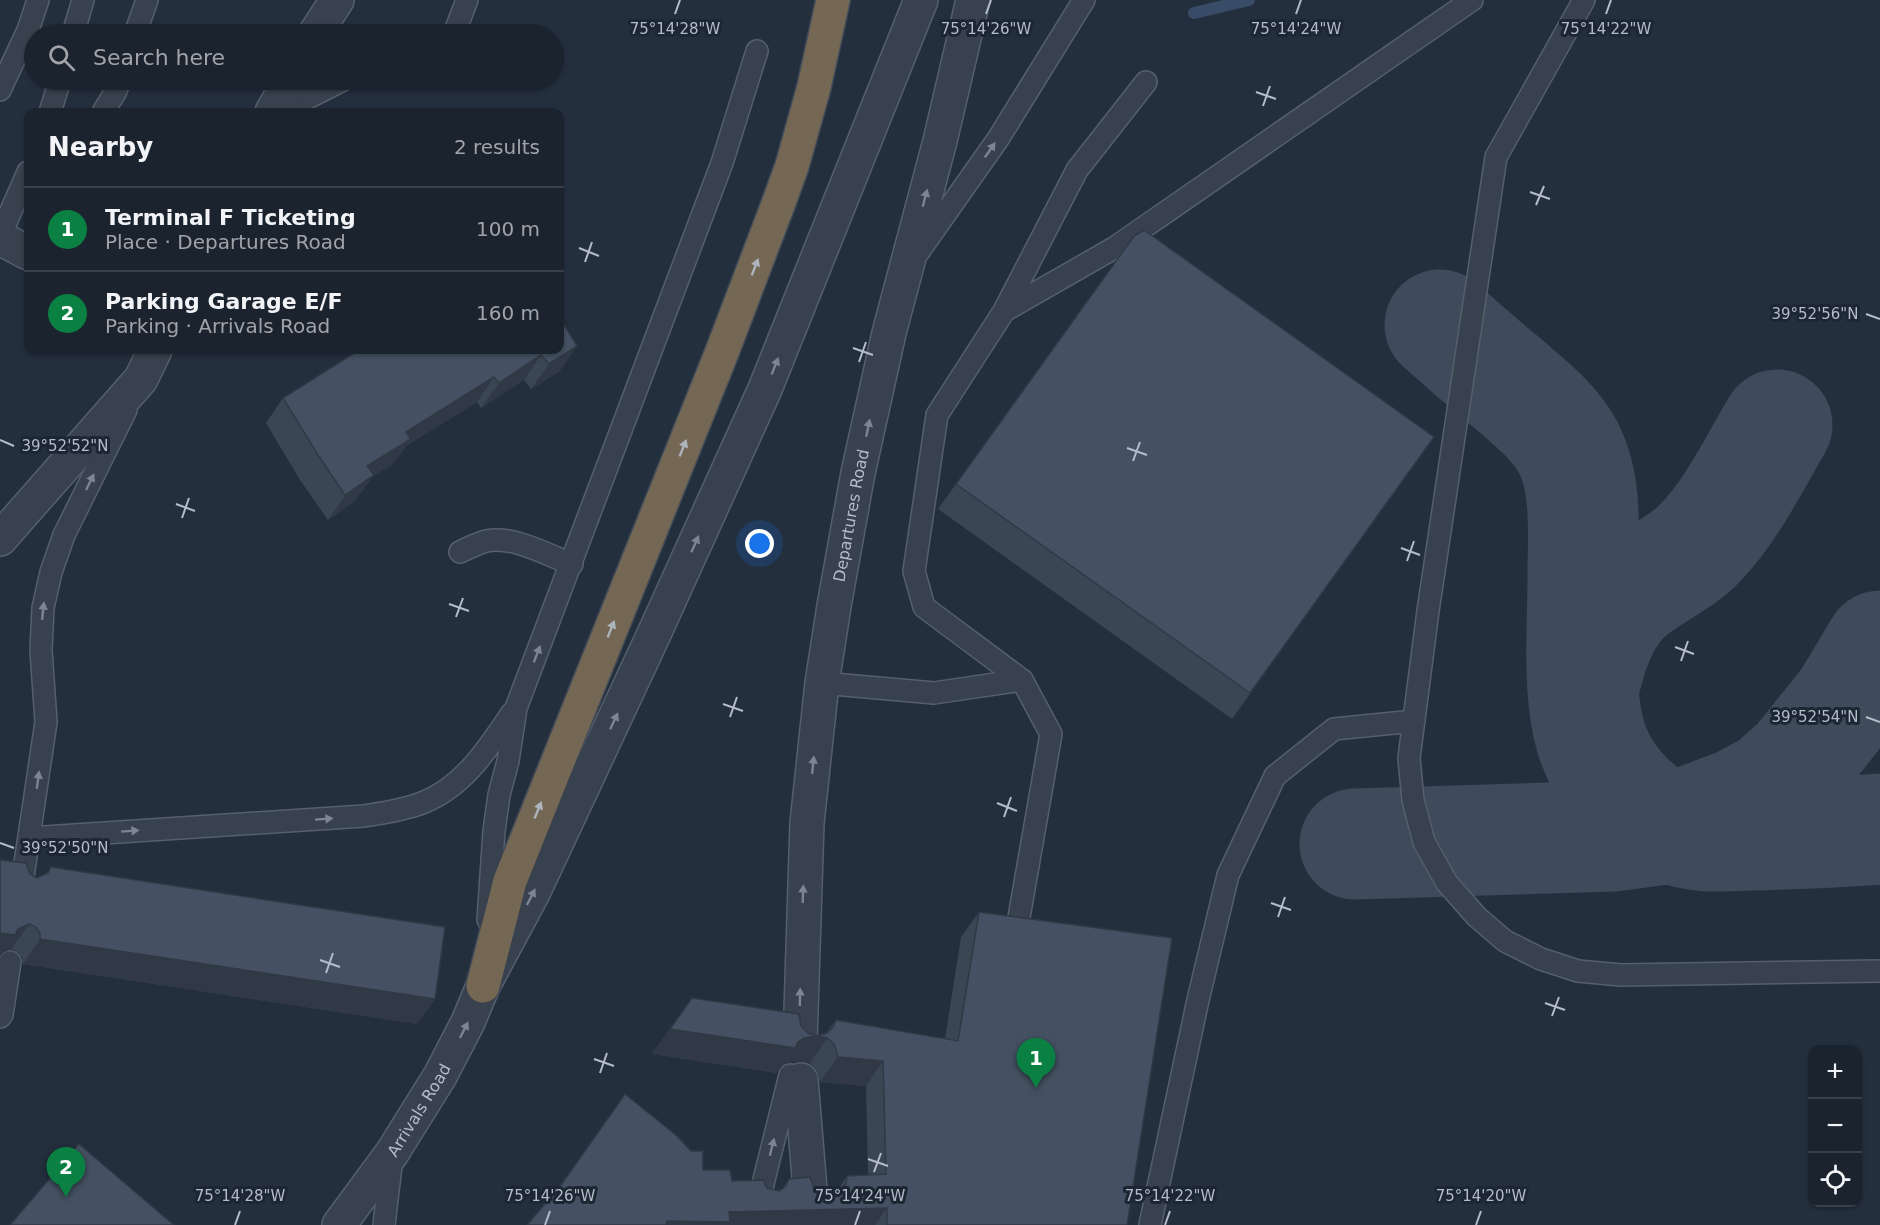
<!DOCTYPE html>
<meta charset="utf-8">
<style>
body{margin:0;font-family:"DejaVu Sans",sans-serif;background:#242b36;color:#f1f3f6}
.controls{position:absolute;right:18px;bottom:18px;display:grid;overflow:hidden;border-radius:12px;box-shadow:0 2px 4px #0004}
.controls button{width:54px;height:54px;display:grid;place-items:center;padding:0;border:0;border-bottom:2px solid #39404a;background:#1b232e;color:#f1f3f6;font:30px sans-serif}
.you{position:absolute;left:760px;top:544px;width:21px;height:21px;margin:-15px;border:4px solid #fff;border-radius:50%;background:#1a73e8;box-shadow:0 0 0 9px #1a73e833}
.badge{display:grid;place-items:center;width:39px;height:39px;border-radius:50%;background:#0b8043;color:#fff;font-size:20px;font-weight:700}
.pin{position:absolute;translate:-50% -50px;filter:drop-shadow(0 2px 3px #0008)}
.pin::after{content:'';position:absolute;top:32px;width:21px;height:18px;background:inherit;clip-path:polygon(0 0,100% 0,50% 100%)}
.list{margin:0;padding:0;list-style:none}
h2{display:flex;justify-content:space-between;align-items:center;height:78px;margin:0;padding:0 24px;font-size:26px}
h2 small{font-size:20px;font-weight:400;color:#a0a4aa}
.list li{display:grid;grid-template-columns:39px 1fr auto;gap:18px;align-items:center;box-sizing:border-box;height:84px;padding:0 24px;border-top:2px solid #39404a}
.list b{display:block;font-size:22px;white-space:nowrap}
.list p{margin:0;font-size:20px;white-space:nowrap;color:#a0a4aa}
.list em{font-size:20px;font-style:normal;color:#a0a4aa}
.icon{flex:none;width:33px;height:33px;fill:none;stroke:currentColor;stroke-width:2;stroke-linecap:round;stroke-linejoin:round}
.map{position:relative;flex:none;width:1880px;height:1225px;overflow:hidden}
.search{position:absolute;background:#1b232e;box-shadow:0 2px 4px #0004;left:24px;top:24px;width:540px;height:66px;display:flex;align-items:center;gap:15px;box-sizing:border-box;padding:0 21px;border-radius:33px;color:#a0a4aa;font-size:22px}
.panel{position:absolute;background:#1b232e;box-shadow:0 2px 4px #0004;left:24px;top:108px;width:540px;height:246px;border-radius:12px}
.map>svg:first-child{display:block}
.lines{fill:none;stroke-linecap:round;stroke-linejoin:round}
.stream{stroke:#394c67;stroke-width:12}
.taxiway{stroke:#3f4a5a;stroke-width:111}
.service-casing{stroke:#565f6c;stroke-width:24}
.tertiary-casing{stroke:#565f6c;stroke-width:36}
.motorway-casing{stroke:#434c59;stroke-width:36}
.service{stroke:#38414e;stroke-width:21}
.tertiary{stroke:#38414e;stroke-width:33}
.motorway{stroke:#746855;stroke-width:33}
.wall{fill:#3b4654}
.shaded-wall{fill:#303945}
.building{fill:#455162;stroke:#303945;stroke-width:1.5}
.oneway{fill:#7c8592}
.oneway2{fill:#aeb4bd}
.ticks{fill:none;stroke:#b4bcc9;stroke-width:2}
.labels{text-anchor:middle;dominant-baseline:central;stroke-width:6;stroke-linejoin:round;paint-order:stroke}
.street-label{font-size:16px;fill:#b4bcc9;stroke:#1d2633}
.ticks-label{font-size:15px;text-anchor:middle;fill:#b4bcc9;stroke:#1d2633;stroke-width:6;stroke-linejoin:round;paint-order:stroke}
</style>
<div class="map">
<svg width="1880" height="1225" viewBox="0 0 1880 1225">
<rect width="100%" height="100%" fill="#242f3e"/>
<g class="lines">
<!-- stream -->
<path class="stream" d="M1194,13L1249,0"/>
<!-- taxiway -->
<path class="taxiway" d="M1440,325C1461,344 1483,363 1505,381C1528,401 1553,420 1568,447C1588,485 1583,535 1583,577C1583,622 1578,683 1588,726C1597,771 1631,809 1672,828C1696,839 1727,836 1753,835C1795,834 1838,832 1880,829
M1583,691C1591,653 1604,611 1637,588C1658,572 1682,562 1700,543C1732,510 1754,464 1777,425
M1355,844L1613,836L1673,828L1740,803L1771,786L1798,762L1847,701L1880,646"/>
<!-- service casing -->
<g class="service-casing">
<path id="service" d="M1584,0L1496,157L1428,611L1409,758L1413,800L1424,842L1447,883L1477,917L1505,941L1541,959L1578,971L1621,975L1880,971
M73,34L83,0
M135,34L147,0
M454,34L467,0
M0,90L28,30L38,0
M50,112L60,80
M103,112L116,91L120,80
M280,112L343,80
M0,236L28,172
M917,254L998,139L1084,0
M1004,311L1077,170L1146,82
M460,552C468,548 477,544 486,541C513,535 547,555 572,564
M822,683L934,693L1022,680
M29,838L364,816C383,813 404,810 422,803C464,787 488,748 512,713
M21,890L46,722L41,650L43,608L51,572L64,535L126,410
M488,920L494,831L499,795L508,761L516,708L722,163L757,51
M1018,923L1051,734L1022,680L924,607L914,571L937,415L1004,311L1114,248L1472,0
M0,1017L2,1015L10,962
M758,1204L790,1075
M384,1225L392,1157
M1150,1225L1198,1000L1228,875L1275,776L1334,729L1414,721"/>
</g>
<!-- tertiary casing -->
<g class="tertiary-casing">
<g id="tertiary">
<path d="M315,34L337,0"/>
<path d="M272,112L290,80"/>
<path d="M0,238L28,253"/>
<path d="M0,539L141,379L155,350"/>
<path id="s1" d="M800,1042L807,823L822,683L834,606L858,473L889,333L940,141L973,0"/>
<path d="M801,1080L811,1202"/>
<path id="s2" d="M339,1225L392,1153L440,1076L468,1022L483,986L533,893L654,634L765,389L921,0"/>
</g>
</g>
<!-- motorway casing -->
<g class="motorway-casing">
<path id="motorway" d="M483,986L510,881L722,352L779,202L792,166L814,87L833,0"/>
</g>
<!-- service -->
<use href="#service" class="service"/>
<!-- tertiary -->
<use href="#tertiary" class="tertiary"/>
<!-- motorway -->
<use href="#motorway" class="motorway"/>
</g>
<!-- wall -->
<path class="wall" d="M560,350V371L531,389L524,380L481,408L477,402L406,446L393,464L372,477L356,500L328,520L300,480L266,423L283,398Z
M1434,437L1232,719L938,509L956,484Z
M51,867L435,999L417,1024L23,964L22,958L18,952L11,949L3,953L30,874L37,878L46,874Z
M979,912L1127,1225H527L703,1170L732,1181L779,1191L781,1190L789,1179L814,1188L820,1194L830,1196L835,1194L847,1176L868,1175L866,1086L820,1082L816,1069L810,1063L800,1061L786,1063L783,1065L777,1073L652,1054L692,998L801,1026L808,1033L816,1036L826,1033L836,1020L945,1039L961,937Z"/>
<!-- shaded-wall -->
<path class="shaded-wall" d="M577,346L560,371L531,389L549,364Z
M541,355L524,380L481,408L499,383Z
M494,377L477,402L406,446L393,464L372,477L356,500L328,520L367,466L406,432Z
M29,924L11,949L3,953L0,957V933L18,929Z
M40,939L435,999L417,1024L23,964Z
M670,1029L798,1042L804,1038L818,1036L827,1038L810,1063L800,1061L786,1063L783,1065L777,1073L652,1054Z
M838,1057L883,1061L866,1086L820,1082Z
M887,1208L875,1225H664L667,1221L729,1212Z"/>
<!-- building -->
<path class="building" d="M1144,230L1434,437L1250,693L956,484L1134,236Z
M560,318L577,346L549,364L541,355L499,383L494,377L406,432L411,439L367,466L374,475L345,495L318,455L283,398L359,350H560Z
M0,860L26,863L30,874L37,878L48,873L51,867L445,927L435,999L40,939V933L36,927L29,924L18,929L15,935L0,933Z
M979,912L1172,938L1127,1225H887V1208L729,1212L730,1222L667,1221L666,1225H527L561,1185L625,1094L676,1135L691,1151H703V1170H730L732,1181L763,1180L767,1188L779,1191L785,1187L789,1179L810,1177L814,1188L820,1194L830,1196L840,1192L846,1184L847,1176L886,1174L883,1061L838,1057L834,1044L827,1038L818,1036L804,1038L798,1042L795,1048L670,1029L692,998L799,1014L801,1026L808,1033L816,1036L827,1033L833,1027L836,1020L958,1041Z
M79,1144L174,1225H10Z"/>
<!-- one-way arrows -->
<defs><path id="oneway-solid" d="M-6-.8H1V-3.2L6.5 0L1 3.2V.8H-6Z" transform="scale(1.5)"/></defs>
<g class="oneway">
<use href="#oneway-solid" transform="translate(990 150) rotate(-55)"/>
<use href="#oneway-solid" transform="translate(925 198) rotate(-75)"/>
<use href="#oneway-solid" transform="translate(775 366) rotate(-68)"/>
<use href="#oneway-solid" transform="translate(868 428) rotate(-78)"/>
<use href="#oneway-solid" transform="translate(90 482) rotate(-64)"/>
<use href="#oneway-solid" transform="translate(695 544) rotate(-66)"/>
<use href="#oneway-solid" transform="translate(43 611) rotate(-84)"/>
<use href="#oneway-solid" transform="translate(537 654) rotate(-69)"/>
<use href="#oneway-solid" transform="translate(614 721) rotate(-65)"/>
<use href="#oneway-solid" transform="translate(813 765) rotate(-84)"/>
<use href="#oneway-solid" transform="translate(38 780) rotate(-82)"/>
<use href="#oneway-solid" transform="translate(324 819) rotate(-4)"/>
<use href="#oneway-solid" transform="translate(130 831) rotate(-4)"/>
<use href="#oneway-solid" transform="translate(803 894) rotate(-88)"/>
<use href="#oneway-solid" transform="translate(531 897) rotate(-63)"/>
<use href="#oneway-solid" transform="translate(800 997) rotate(-89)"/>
<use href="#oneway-solid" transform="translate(464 1030) rotate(-63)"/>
<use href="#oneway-solid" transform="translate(772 1147) rotate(-76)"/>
</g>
<g class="oneway2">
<use href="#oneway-solid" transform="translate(755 267) rotate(-69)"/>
<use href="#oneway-solid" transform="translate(683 448) rotate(-68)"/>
<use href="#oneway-solid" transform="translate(611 629) rotate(-68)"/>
<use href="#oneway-solid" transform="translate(538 810) rotate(-68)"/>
</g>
<!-- ticks -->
<path class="ticks" d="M675,14L680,0M986,14L991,0M1296,14L1301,0M1606,14L1611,0M1256,92L1276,99M1263,106L1270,86M1530,192L1550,199M1536,205L1544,186M579,248L599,256M585,262L592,242M1866,314L1880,319M853,348L873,355M859,362L866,342M0,440L14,446M1127,448L1147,455M1133,461L1140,442M176,504L195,511M182,518L189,498M1401,548L1420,555M1407,561L1414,541M449,604L469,611M456,617L463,598M1675,647L1694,654M1681,661L1688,641M723,704L743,711M730,717L737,697M1866,717L1880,722M997,803L1017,811M1004,817L1011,797M0,843L14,848M1271,903L1291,910M1278,917L1285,897M320,960L340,967M326,973L333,953M1545,1003L1565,1010M1552,1016L1559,997M594,1059L614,1066M600,1073L607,1053M868,1159L888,1166M874,1172L881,1153M235,1225L240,1211M545,1225L550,1211M855,1225L860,1211M1165,1225L1170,1211M1476,1225L1481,1211"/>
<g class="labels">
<!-- street labels -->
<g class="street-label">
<text stroke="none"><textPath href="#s1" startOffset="530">Departures Road</textPath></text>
<text stroke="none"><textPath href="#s2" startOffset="140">Arrivals Road</textPath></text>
</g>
</g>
<g class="ticks-label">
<text x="675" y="34">75°14'28"W</text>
<text x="986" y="34">75°14'26"W</text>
<text x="1296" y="34">75°14'24"W</text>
<text x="1606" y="34">75°14'22"W</text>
<text x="1815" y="319">39°52'56"N</text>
<text x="65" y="451">39°52'52"N</text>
<text x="1815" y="722">39°52'54"N</text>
<text x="65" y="853">39°52'50"N</text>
<text x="240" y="1201">75°14'28"W</text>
<text x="550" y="1201">75°14'26"W</text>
<text x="860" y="1201">75°14'24"W</text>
<text x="1170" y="1201">75°14'22"W</text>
<text x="1481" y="1201">75°14'20"W</text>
</g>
</svg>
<div class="controls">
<button>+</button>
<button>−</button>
<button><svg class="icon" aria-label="locate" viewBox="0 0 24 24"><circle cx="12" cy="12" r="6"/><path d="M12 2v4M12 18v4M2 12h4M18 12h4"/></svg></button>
</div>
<div class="you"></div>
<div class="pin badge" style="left:1036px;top:1088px">1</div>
<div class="pin badge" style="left:66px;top:1197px">2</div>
<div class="search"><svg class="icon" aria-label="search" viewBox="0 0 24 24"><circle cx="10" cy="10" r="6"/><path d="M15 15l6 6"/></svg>Search here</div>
<section class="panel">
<h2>Nearby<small>2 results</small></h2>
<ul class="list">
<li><span class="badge">1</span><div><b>Terminal F Ticketing</b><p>Place · Departures Road</p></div><em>100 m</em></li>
<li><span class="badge">2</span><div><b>Parking Garage E/F</b><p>Parking · Arrivals Road</p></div><em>160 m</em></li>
</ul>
</section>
</div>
